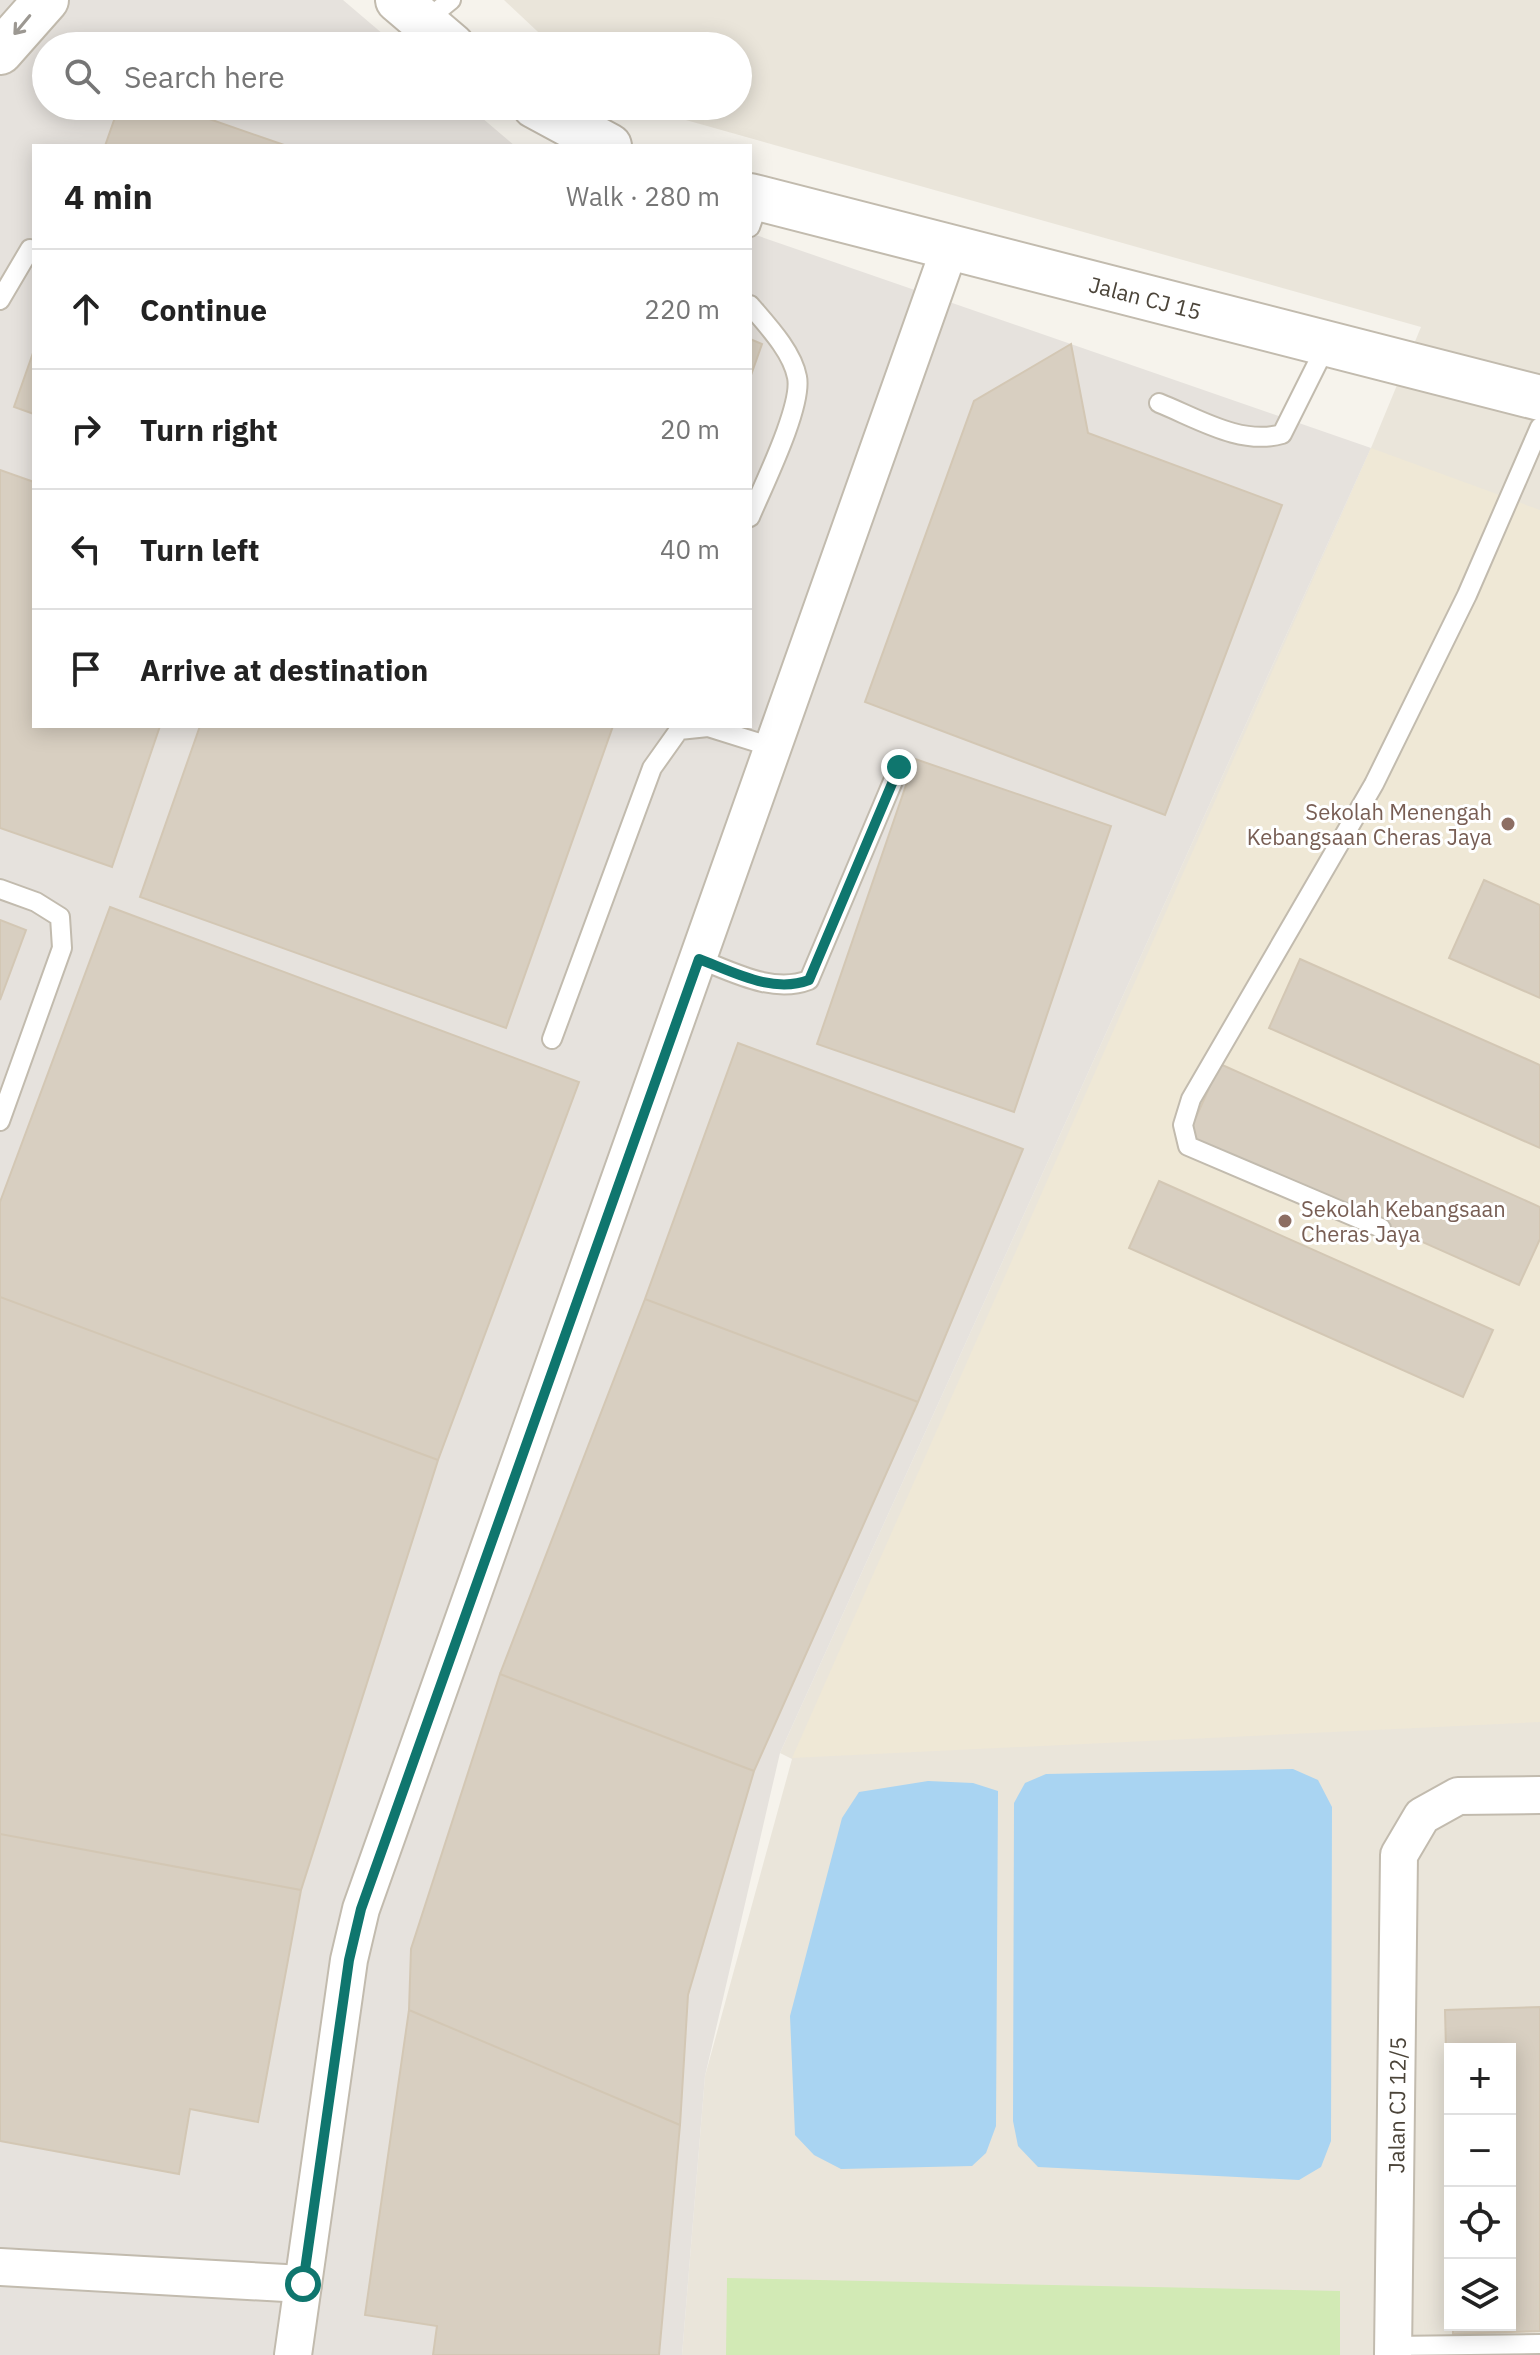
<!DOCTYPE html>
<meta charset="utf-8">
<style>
body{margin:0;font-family:"IBM Plex Sans",sans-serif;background:#f2f2f2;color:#222}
.controls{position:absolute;right:24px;bottom:24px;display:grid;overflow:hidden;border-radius:0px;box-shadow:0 4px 20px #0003}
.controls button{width:72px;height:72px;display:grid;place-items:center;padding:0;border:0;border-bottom:2px solid #e0e0e0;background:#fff;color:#222;font:40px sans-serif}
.stop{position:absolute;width:24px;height:24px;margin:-18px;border:6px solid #0f766e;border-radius:50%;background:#fff}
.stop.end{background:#0f766e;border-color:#fff;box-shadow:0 2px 8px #0008}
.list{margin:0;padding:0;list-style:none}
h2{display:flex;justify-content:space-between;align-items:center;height:104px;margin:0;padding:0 32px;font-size:34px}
h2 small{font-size:26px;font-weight:400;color:#767676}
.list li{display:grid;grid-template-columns:52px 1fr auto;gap:24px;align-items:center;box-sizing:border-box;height:120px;padding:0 32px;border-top:2px solid #e0e0e0}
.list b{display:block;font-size:30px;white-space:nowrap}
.list em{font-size:26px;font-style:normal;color:#767676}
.icon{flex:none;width:44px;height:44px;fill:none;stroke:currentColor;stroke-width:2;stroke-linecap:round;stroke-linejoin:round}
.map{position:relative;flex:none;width:1540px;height:2355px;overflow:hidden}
.search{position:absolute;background:#fff;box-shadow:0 4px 20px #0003;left:32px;top:32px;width:720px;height:88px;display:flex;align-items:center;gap:20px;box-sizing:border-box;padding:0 28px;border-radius:44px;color:#767676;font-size:30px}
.panel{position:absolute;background:#fff;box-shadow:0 4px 20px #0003;left:32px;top:144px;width:720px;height:584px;border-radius:0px}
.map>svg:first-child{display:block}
.residential{fill:#eae5da;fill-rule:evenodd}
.industrial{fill:#e6e2dd}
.education{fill:#efe8d6}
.green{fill:#d2eab5}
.water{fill:#a9d4f2}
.building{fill:#d8cfc1;stroke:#d3c7b4;stroke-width:2}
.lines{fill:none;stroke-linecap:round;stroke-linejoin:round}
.service-casing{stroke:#c2bbae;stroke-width:22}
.minor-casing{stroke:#c2bbae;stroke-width:40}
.tertiary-casing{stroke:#c2bbae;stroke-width:48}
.service{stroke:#fff;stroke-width:18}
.minor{stroke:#fff;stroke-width:36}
.tertiary{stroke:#fff;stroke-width:44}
.oneway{stroke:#9c9892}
.route{stroke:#0f766e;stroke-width:10}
.education-dot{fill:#8d6e63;stroke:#fff;stroke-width:3}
.labels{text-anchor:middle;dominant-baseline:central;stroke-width:6;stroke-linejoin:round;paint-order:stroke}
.street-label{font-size:22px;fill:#4b4439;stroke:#fff}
.education-label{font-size:22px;fill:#785e54;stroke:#fff;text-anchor:end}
</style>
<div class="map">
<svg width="1540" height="2355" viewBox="0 0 1540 2355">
<rect width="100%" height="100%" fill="#f6f3ec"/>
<!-- residential -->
<path class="residential" d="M504,0H1540V2355H682L705,2076L792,1759L780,1753L1371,448L1421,327L636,106H738V46H553ZM1450,2049H1510V2325H1450Z"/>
<!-- industrial -->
<path class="industrial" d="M0,0H343L397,46H46V106H468L515,146H34V726H750V233L1371,448L780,1753L705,2076L682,2355H0Z"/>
<!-- education -->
<path class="education" d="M1371,448L1540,510V1722L792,1758Z"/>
<!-- green -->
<path class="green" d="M727,2278L1340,2291V2355H726Z"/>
<!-- water -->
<path class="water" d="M1293,1769L1318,1780L1332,1807L1331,2141L1321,2167L1299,2180L1038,2167L1018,2146L1013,2121L1014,1803L1025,1783L1046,1774Z
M928,1781L973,1783L998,1791L996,2126L986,2153L972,2166L841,2169L814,2155L795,2135L790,2016L842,1818L859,1792Z"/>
<!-- building -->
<path class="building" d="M119,106H172L287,146H105Z
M750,339L762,344L750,378Z
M1071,344L1088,433L1282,505L1165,815L865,702L974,401Z
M34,350V414L14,407Z
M0,470L34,482V726H160L112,867L0,828Z
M200,726H613L506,1028L140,897Z
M915,759L1111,826L1014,1112L817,1044Z
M1484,880L1540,905V998L1449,958Z
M110,907L579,1082L438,1460L0,1297V1202Z
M0,920L26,930L0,1000Z
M1300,959L1540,1065V1148L1269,1028Z
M738,1043L1023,1149L918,1402L645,1299Z
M1220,1064L1540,1207V1239L1519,1285L1187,1137Z
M1159,1181L1493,1330L1463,1397L1129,1248Z
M0,1297L438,1460L301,1890L0,1834Z
M645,1299L918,1402L754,1771L500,1674Z
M500,1674L754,1771L688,1995L680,2125L409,2010L411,1949Z
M0,1834L301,1890L258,2122L190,2109L179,2174L0,2141Z
M1540,2007V2331L1453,2334V2325H1510V2049H1450V2207L1445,2010Z
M409,2010L680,2125L659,2355H433L437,2326L365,2315Z"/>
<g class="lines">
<!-- service casing -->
<g class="service-casing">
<path id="service" d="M425,21L451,0
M750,227L760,199
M0,300L30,249
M750,305C767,325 792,351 797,377C803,406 762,488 750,517
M1159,403C1197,418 1241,446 1282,434L1327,344
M0,889L36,902L60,917L62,948L0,1121
M699,959C733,972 773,994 809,980L899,767
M552,1039L652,768L679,730L708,727L775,748
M1381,1228L1188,1146L1183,1125L1191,1099L1374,784L1467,595L1540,427
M1393,2346L1540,2344"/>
</g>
<!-- minor casing -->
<g class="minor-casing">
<g id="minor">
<path d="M0,2267L303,2284"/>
<path d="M293,2355L349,1960L361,1909L949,250"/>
<path id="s1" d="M1393,2355L1399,1855L1422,1816L1458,1796L1540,1795"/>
</g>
</g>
<!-- tertiary casing -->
<g class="tertiary-casing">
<g id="tertiary">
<path d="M398,0L452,46"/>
<path d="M0,52L46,0"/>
<path d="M535,106L609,146"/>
<path id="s2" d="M750,196L1540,398"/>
</g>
</g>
<!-- service -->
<use href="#service" class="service"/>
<!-- minor -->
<use href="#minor" class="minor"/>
<!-- tertiary -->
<use href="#tertiary" class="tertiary"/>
</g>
<!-- one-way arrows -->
<defs><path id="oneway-shaft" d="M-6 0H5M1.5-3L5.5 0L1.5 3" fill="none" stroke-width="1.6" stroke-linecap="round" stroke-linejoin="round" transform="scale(2)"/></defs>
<use class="oneway" href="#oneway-shaft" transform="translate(22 25) rotate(130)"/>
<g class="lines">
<!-- route -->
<path class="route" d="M303,2284L349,1960L361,1909L699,959C733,972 773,994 809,980L899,767"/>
</g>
<!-- markers -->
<g class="education-dot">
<circle cx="1508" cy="824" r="8"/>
<circle cx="1285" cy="1221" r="8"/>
</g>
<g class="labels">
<!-- street labels -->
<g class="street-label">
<text stroke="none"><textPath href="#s2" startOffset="408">Jalan CJ 15</textPath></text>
<text stroke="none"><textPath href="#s1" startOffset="250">Jalan CJ 12/5</textPath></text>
</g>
<!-- education labels -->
<g class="education-label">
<text x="1492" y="811">Sekolah Menengah<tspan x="1492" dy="25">Kebangsaan Cheras Jaya</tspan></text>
<text x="1301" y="1208" text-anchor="start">Sekolah Kebangsaan<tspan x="1301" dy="25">Cheras Jaya</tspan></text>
</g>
</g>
</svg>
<div class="controls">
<button>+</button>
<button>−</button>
<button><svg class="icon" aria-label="locate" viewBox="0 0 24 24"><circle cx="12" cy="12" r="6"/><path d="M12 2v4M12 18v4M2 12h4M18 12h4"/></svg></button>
<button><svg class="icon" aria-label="layers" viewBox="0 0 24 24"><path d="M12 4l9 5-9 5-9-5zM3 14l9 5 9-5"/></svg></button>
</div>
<div class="stop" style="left:303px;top:2284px"></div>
<div class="stop end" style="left:899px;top:767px"></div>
<div class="search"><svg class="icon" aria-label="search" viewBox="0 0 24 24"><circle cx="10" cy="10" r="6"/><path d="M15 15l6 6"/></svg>Search here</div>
<section class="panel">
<h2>4 min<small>Walk · 280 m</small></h2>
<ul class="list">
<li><svg class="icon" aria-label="ahead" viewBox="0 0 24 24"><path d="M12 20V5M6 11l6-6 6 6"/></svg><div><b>Continue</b></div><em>220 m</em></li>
<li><svg class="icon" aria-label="right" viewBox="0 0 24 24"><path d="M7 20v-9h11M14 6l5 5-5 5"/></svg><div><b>Turn right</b></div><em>20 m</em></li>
<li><svg class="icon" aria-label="left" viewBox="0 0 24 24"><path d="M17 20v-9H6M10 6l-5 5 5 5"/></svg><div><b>Turn left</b></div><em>40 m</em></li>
<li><svg class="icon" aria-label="arrive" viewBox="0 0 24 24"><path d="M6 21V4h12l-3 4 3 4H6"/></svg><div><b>Arrive at destination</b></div></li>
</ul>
</section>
</div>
